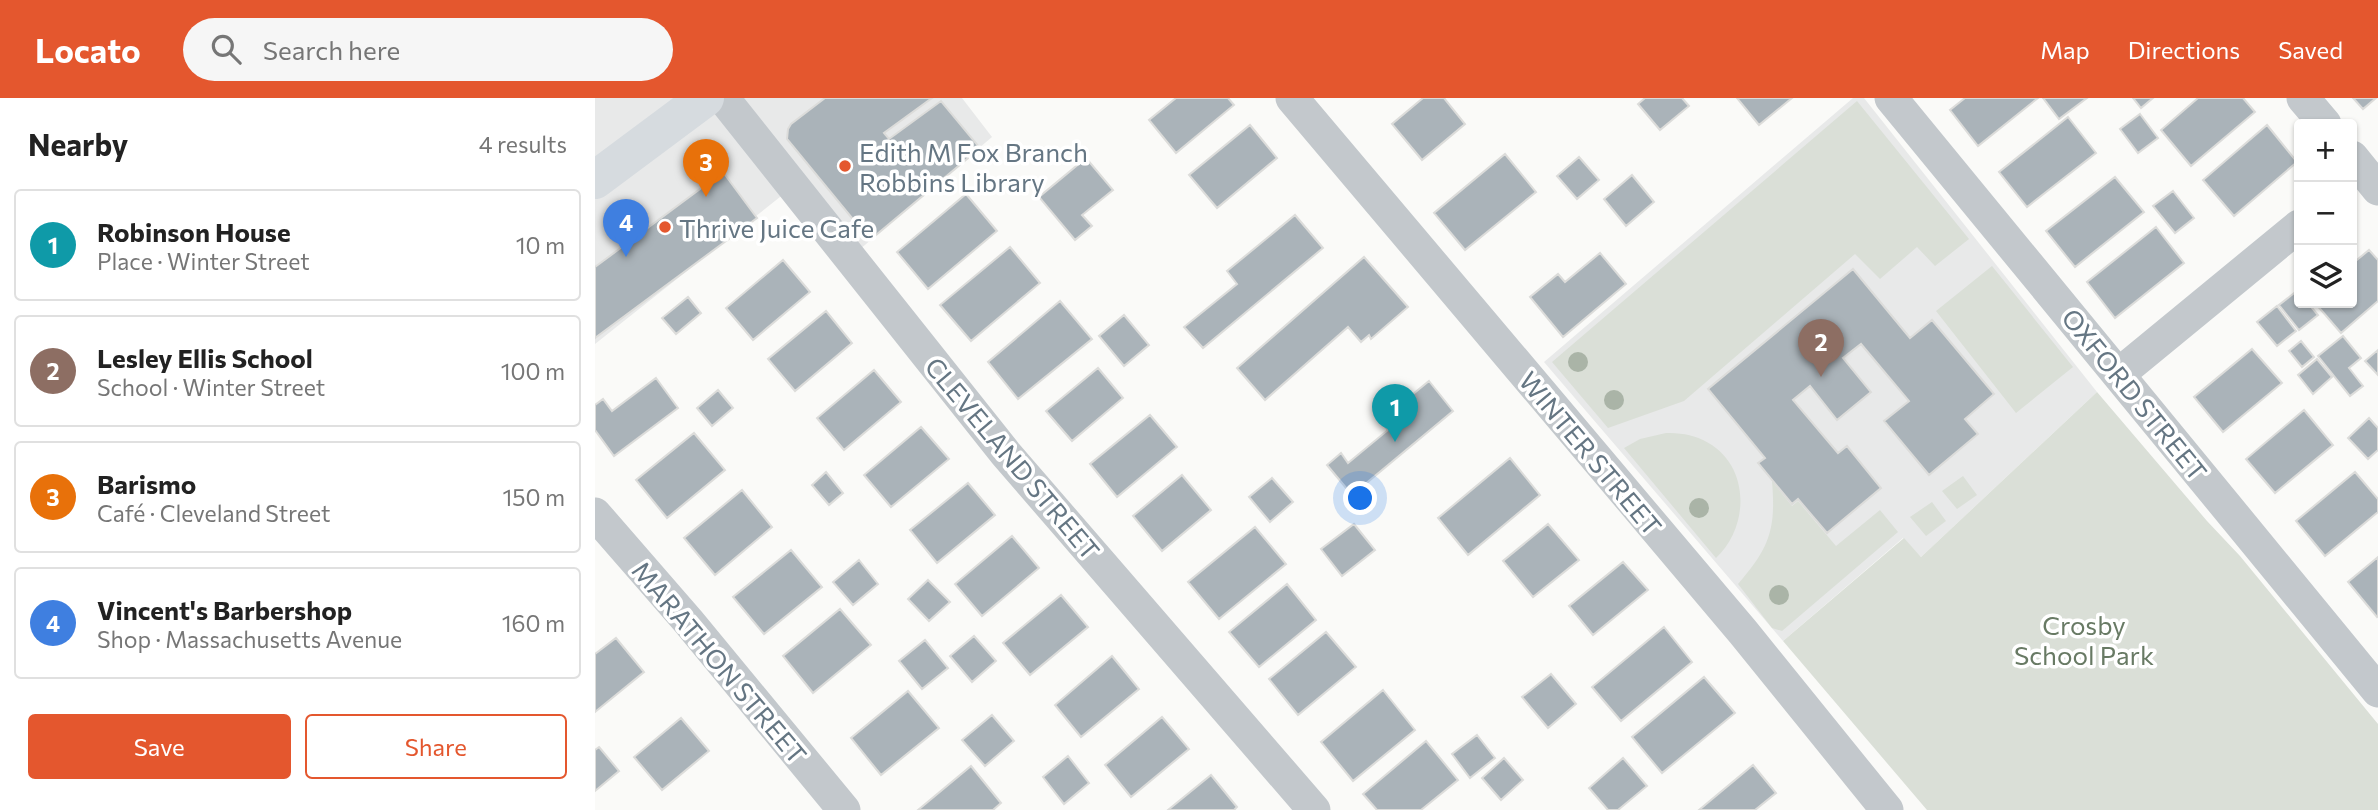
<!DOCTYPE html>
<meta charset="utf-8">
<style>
body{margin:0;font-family:Commissioner,sans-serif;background:#f6f6f6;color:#222}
.controls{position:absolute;right:21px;top:21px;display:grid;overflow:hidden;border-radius:7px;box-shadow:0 2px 5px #0004}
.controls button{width:63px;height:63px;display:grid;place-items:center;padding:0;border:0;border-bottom:2px solid #e0e0e0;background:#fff;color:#222;font:35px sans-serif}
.you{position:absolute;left:766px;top:401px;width:24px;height:24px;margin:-18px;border:5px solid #fff;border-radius:50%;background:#1a73e8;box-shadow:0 0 0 10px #1a73e833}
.badge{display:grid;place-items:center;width:46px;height:46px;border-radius:50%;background:#e4572e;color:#fff;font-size:23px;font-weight:700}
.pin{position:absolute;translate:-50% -58px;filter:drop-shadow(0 2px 4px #0008)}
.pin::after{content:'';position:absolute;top:37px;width:24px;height:21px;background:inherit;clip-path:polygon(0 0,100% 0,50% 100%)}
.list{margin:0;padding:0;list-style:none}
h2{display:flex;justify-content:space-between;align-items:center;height:91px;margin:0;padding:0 28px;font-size:30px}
h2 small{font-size:23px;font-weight:400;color:#767676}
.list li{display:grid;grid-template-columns:46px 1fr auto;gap:21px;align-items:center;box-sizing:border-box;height:112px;margin:0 14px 14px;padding:0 14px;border:2px solid #e0e0e0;border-radius:7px}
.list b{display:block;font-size:26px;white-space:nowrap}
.list p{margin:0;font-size:23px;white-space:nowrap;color:#767676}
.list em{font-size:23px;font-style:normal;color:#767676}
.actions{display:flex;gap:14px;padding:21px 28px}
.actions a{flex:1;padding:16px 0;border:2px solid #e4572e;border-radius:7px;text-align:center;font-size:24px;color:#e4572e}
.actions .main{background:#e4572e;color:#fff}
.icon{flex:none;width:38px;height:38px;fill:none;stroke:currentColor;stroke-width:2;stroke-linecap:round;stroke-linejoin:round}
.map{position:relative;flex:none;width:1783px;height:712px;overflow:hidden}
header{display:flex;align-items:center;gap:42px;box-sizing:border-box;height:98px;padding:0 35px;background:#e4572e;color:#fff}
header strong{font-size:33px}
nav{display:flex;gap:38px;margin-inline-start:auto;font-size:24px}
.search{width:490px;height:63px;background:#f6f6f6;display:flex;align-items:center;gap:18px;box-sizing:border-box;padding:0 24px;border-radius:38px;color:#767676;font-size:26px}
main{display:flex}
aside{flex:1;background:#fff}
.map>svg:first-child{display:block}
.built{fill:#e8e9e9}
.green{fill:#dadfd7}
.building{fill:#aab3b9;stroke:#dcdcda;stroke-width:2}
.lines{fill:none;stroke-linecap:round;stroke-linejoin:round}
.minor{stroke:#c3c8cc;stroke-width:33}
.trunk{stroke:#d6dbdf;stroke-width:38}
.tree{fill:#aab4a7}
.poi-dot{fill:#e4572e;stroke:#fff;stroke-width:2.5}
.labels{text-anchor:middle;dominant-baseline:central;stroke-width:7;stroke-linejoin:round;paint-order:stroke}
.poi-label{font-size:26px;fill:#657683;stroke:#fff;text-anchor:start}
.street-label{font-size:26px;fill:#657683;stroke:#fff}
.park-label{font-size:26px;fill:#687a64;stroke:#fff}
</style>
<header>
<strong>Locato</strong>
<div class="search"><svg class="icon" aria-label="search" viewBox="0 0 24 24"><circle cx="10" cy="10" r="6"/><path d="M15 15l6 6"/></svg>Search here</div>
<nav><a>Map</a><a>Directions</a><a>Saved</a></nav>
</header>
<main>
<aside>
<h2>Nearby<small>4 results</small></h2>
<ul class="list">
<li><span class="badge" style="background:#0f9aa8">1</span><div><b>Robinson House</b><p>Place · Winter Street</p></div><em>10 m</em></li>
<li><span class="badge" style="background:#8d6e63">2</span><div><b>Lesley Ellis School</b><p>School · Winter Street</p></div><em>100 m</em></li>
<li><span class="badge" style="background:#e8710a">3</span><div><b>Barismo</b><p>Café · Cleveland Street</p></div><em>150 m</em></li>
<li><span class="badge" style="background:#3f7fe0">4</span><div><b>Vincent's Barbershop</b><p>Shop · Massachusetts Avenue</p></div><em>160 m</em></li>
</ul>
<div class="actions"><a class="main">Save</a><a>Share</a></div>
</aside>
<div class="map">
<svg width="1783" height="712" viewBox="0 0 1783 712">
<rect width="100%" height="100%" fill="#fafaf8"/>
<!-- built -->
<path class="built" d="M0,0H367L397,39L264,152L209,80L0,246Z
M1258,0H1269L1502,294L1326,459L1308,440L1188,543L949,264Z"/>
<!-- green -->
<path class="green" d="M1262,3L1374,141L1340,168L1322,149L1285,181L1260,156L1089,303L1013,330L957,264Z
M1397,168L1478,269L1421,315L1341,213Z
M1502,294L1612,423L1645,458L1783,626V712H1332L1188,543L1309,440L1326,459Z
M1071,335C1084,335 1096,336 1108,342C1155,364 1156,427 1121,460L1029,350L1045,341Z
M1368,378L1382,397L1362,411L1347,393Z
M1177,383L1197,408L1203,403L1241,448L1285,412L1303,434L1187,533L1177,530L1143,486C1175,449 1181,431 1177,383Z
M1337,404L1351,423L1331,438L1315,419Z"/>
<!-- building -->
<path class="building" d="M230,0H337L289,35L294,41L346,3L385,50L275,142L192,41L193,31L196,26Z
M581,0H633L639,7L581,55L554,22Z
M828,0H849L870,26L827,62L797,26Z
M1050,0H1087L1094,8L1065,32L1043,6Z
M1142,0H1197L1164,27Z
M1370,0H1443L1383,48L1355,12Z
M1448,0H1492L1464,21Z
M1538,0H1558L1546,10Z
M1603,0H1648L1660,14L1596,68L1566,32Z
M1758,0H1781L1768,11Z
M1545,16L1563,40L1543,55L1525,31Z
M1473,19L1501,55L1432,109L1404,74Z
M655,27L682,60L622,110L594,77Z
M1672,27L1702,64L1639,118L1608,82Z
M910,56L941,94L870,152L839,115Z
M984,59L1004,82L982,101L962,78Z
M491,60L518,92L487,117L497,128L480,142L444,99Z
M128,74L162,120L0,240V169Z
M1037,77L1059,104L1031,128L1009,101Z
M1520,79L1549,114L1480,169L1451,133Z
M1578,93L1599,120L1580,135L1558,108Z
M371,96L402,133L333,191L302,154Z
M700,117L728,150L608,250L589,229L642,186L632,173Z
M1561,129L1589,165L1520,220L1492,184Z
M415,149L445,185L376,243L345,207Z
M1774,152L1783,162V203L1746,235L1720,205H1757V166Z
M1005,155L1031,186L968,239L935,199L963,176L970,184Z
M769,159L813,209L776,241L774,237L766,244L753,229L670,302L642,270Z
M188,162L215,194L158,242L131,210Z
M1258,171L1315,240L1337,222L1399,296L1370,321L1383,336L1334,377L1289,323L1314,303L1266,246L1248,260L1276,294L1242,322L1215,288L1198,302L1243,355L1252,348L1286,390L1232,435L1203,401L1197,406L1163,365L1170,360L1113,291Z
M1703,192L1704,205H1713L1723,217L1704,232L1684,207Z
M93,199L106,215L81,236L67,220Z
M465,203L497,241L423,301L393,264Z
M1682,208L1701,233L1682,248L1662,224Z
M231,213L257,245L200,293L173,261Z
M529,217L554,247L529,268L504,238Z
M1748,238L1766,260L1754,270L1768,288L1755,298L1723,258Z
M1706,243L1719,259L1707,269L1694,253Z
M1657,251L1687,285L1628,334L1599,299Z
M1783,252V277L1770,263Z
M1722,261L1737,279L1718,296L1703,277Z
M503,270L528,300L477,343L451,313Z
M279,272L306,304L249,352L222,320Z
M61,280L83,310L19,358L0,332V307L8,301L17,313Z
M834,283L858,313L757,397L732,367L746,355L753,365L793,332L785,323Z
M123,292L138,310L117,328L102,310Z
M1709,312L1738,347L1680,395L1651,361Z
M555,317L582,349L522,399L495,366Z
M1774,320L1783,330V352L1773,361L1753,340Z
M326,329L354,361L296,409L269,377Z
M99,335L130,372L72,420L41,382Z
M915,360L945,397L873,457L843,420Z
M231,374L248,395L234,407L217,387Z
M1760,374L1783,401V414L1730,458L1701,423Z
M587,377L616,412L567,453L538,418Z
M677,380L698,404L675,424L654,399Z
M373,385L400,417L342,465L315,432Z
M147,392L177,429L120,477L89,440Z
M759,426L780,452L747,478L726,451Z
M953,426L984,462L938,499L908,463Z
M660,429L691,466L624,521L593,484Z
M417,438L444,470L387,518L360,486Z
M196,452L227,489L169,536L138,499Z
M1783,459V518L1782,519L1753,484Z
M264,462L283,486L258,507L238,484Z
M1028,464L1053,492L998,537L974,508Z
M333,482L355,504L334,523L313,501Z
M692,486L721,522L664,569L634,534Z
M466,497L493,529L435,577L408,545Z
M245,511L276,547L218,595L188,558Z
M1069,529L1097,564L1026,623L997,589Z
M731,534L761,569L703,617L674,581Z
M379,538L401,563L377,584L355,558Z
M21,540L49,574L0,614V556Z
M330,542L353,570L327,591L304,563Z
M517,558L544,591L486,639L460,607Z
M956,576L981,606L953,630L927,599Z
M1109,579L1140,615L1067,675L1037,639Z
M788,592L820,632L758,683L726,644Z
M313,593L344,630L286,677L256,640Z
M397,617L419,643L390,668L367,642Z
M567,619L594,651L536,699L510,667Z
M86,620L114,653L67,692L39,659Z
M882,637L900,660L875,680L857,656Z
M831,643L863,682L826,712H782L768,696Z
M4,649L24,673L0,693V652Z
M473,658L494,685L469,706L448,679Z
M909,660L928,682L906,702L887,680Z
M1028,660L1052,688L1023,712H1013L994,690Z
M1158,667L1181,695L1160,712H1104Z
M376,668L406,705L398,712H323Z
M616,677L642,709L639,712H573Z"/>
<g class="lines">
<!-- minor -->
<path class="minor" d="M128,0L411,356L719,712
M697,0L1148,534L1292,712
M1296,0L1783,593
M1708,0L1730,26
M1757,59L1783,91
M1524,276L1704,128
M0,416L93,523L249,712"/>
<!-- trunk -->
<path class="trunk" d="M0,82L110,0"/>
</g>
<!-- trees -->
<g class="tree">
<circle cx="983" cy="264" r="10"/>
<circle cx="1019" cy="302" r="10"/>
<circle cx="1104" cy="410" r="10"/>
<circle cx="1184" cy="497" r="10"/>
</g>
<!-- markers -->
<g class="poi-dot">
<circle cx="250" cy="68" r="7"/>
<circle cx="70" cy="129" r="7"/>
</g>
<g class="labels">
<!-- poi labels -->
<g class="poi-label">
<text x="264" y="53">Edith M Fox Branch<tspan x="264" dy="30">Robbins Library</tspan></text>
<text x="84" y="129">Thrive Juice Cafe</text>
</g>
<!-- street labels -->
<g class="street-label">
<text transform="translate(1540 296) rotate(51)">OXFORD STREET</text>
<text transform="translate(996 355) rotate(50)">WINTER STREET</text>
<text transform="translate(418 360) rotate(50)">CLEVELAND STREET</text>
<text transform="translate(125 564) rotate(50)">MARATHON STREET</text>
</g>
<!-- park labels -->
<g class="park-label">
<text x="1489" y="526">Crosby<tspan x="1489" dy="30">School Park</tspan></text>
</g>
</g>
</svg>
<div class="controls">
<button>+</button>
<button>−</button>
<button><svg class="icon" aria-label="layers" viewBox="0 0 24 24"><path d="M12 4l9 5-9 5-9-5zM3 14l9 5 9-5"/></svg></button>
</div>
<div class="you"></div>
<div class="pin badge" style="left:800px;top:344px;background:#0f9aa8">1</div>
<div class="pin badge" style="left:1226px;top:279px;background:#8d6e63">2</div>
<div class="pin badge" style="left:111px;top:99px;background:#e8710a">3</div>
<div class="pin badge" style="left:31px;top:159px;background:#3f7fe0">4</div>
</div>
</main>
